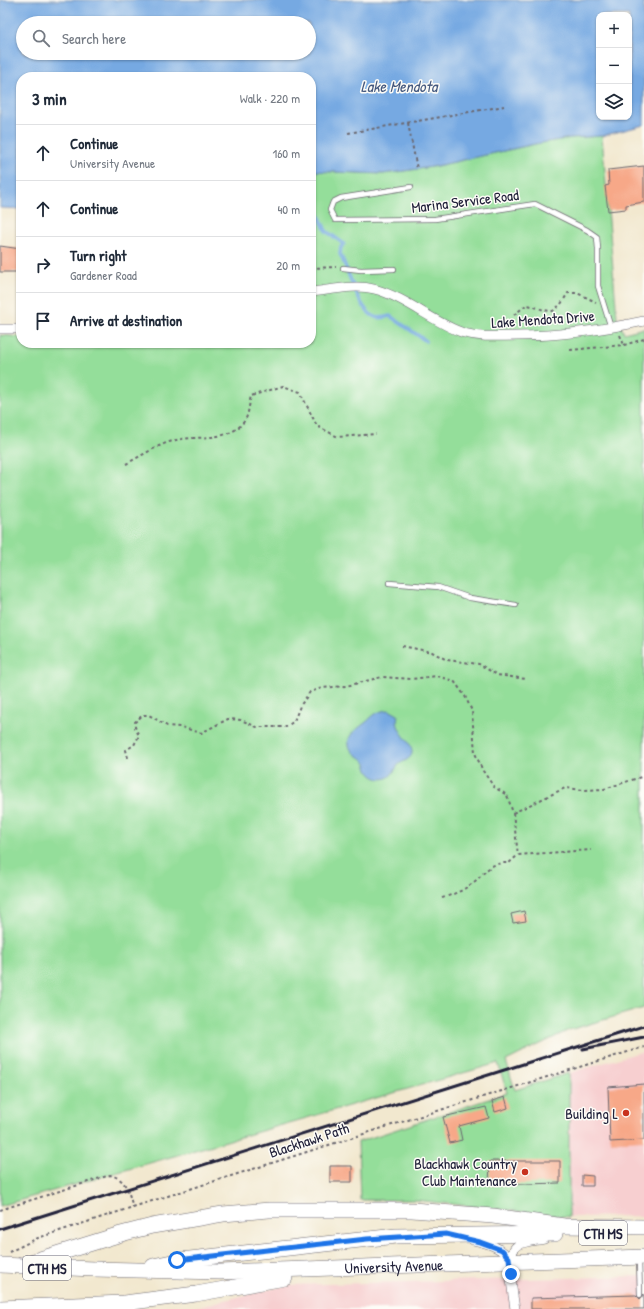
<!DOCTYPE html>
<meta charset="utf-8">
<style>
body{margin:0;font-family:"Patrick Hand",sans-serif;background:#f2f2f3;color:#1f2937}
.controls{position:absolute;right:12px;top:12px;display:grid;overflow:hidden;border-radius:8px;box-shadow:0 1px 3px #0004}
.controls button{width:36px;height:36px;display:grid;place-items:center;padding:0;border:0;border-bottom:1px solid #e0e1e3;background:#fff;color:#1f2937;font:20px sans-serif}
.stop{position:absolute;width:12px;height:12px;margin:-9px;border:3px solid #1a73e8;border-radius:50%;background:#fff}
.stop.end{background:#1a73e8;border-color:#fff;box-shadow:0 1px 4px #0008}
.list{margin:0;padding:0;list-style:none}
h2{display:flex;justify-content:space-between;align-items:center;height:52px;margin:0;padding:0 16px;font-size:17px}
h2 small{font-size:13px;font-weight:400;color:#747a83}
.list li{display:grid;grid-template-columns:26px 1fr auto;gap:12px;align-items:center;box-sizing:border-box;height:56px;padding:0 16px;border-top:1px solid #e0e1e3}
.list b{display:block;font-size:15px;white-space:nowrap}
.list p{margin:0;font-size:13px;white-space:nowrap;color:#747a83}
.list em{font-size:13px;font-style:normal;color:#747a83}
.icon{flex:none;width:22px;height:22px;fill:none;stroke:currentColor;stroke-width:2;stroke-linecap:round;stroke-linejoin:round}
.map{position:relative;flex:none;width:644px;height:1309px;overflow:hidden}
.search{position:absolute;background:#fff;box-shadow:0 1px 3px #0004;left:16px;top:16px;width:300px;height:44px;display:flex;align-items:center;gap:10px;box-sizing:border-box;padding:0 14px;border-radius:22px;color:#747a83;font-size:15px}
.panel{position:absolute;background:#fff;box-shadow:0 1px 3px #0004;left:16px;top:72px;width:300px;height:276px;border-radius:16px}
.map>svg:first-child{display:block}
.built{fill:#f7cfd0}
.green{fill:#94de9a;stroke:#5b806a}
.water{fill:#76a9e2;stroke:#4c668e;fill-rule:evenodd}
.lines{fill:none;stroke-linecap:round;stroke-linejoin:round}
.stream{stroke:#76a9e2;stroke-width:3.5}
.building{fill:#f7a888}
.service-casing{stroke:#6b676f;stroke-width:6}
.minor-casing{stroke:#6b676f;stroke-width:10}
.primary-casing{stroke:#6b676f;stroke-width:16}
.path{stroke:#6b676f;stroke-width:2;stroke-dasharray:3 3;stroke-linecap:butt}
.service{stroke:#fff;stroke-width:4.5}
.minor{stroke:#fff;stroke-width:9}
.primary{stroke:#fff;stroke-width:15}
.rail{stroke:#22223b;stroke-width:3}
.primary-bridge-casing{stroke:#6b676f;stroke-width:16;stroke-linecap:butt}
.primary-bridge{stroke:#fff;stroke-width:15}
.route{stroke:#1a73e8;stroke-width:5}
.poi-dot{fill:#c8321e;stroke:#fdfcf7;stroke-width:1.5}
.labels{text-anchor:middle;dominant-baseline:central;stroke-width:3;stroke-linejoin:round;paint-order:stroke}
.shield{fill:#fdfcf7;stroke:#646373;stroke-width:1}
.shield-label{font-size:14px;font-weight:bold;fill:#22223b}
.street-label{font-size:15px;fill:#22223b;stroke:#fdfcf7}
.poi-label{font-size:15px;fill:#22223b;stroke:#fdfcf7;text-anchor:end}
.water-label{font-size:16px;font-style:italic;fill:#44587e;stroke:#fdfcf7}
</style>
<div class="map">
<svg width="644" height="1309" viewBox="0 0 644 1309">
<rect width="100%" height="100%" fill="#fdfcf7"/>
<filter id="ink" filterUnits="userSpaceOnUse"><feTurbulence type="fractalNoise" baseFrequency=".025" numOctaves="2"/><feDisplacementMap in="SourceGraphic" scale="8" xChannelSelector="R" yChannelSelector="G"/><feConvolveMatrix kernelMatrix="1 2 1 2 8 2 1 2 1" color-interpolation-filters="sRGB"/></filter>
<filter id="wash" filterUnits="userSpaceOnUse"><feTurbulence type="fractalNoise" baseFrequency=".012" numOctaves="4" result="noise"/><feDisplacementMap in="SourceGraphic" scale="16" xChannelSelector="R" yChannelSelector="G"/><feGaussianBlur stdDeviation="0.9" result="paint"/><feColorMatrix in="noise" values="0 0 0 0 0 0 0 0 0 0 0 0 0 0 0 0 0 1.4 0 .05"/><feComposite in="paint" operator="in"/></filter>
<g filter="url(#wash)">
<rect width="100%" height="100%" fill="#f2e8cf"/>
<!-- built -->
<path class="built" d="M644,1051V1216L569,1217V1073Z
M644,1276V1309H188L288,1285Z"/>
<!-- green -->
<path class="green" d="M602,136L617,318L624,333L644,328V1008L569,1030L506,1061L515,1090L569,1073V1217L415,1200H360L358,1142L507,1093L498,1063L0,1206V335L21,337V343H311V171L383,174L432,167L535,144L571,138Z"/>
<!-- water -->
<path class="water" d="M0,0H644V125L602,136L571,138L535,144L432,167L383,174L311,171V77H21V209L0,208ZM599,15H629V117H599ZM23,23H309V53H23Z
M389,710L398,715C393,732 413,740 412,753C411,760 402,761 398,765C396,768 394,772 391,775C384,782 372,779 368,770C367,768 367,764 365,762C360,755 351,755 349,745C347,735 355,731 361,726C373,718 373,711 389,710Z"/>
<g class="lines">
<!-- stream -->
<path class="stream" d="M311,198L326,231L344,244L341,247L340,254C349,271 358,310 375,317C379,319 386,317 390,316L426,341"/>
</g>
<g id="blocks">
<!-- building -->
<path class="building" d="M644,166V202L626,205V209L608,211L605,186L609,185L608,170Z
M0,246L21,249V272H0Z
M524,911L526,921L513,923L511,914Z
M644,1084V1140L610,1142L608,1087Z
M505,1097L508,1108L495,1112L492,1101Z
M486,1107L489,1118L459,1126L462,1140L450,1143L443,1117Z
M490,1161H560V1183L489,1185Z
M330,1166H352V1182H330Z
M582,1175L593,1176V1186H582Z
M644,1294V1309H531V1298L636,1295L640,1299Z"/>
</g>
</g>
<g filter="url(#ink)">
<use href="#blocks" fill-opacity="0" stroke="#6b676f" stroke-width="1"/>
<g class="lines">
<!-- service casing -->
<g class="service-casing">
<path id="service" d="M411,187L341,198L333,202L330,210L335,220L435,219L535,204L587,230L597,237L598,249V286L611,328
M343,268L361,270L394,269
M389,583L438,587L470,598L516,605
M639,1259L640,1295"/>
</g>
<!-- minor casing -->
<g class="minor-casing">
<path id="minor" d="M311,292C331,290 355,284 374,289C406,297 435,324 464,333C483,338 499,336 518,336C561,336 602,330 644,321
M0,329H21
M473,1240C486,1243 504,1247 510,1261
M515,1309C513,1295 505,1254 517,1246C524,1241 535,1241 544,1239"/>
</g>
<!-- primary casing -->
<g class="primary-casing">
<g id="primary">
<path d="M21,1265L121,1234L152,1226L223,1214L269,1210H412L493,1216L564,1226L644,1227"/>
<path d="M153,1266L181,1260L396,1236L555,1234"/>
<path id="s1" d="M94,1269L220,1272L644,1257"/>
<path d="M0,1308L124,1303L196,1294L285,1278"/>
</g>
</g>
<!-- path -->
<path class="path" d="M408,123L417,169
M348,133L504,106
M311,268L336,267
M514,315L526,305C536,306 542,311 553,311L561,304L568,293H577L596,302
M620,335L624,345
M570,350L624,345L644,339
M126,464C141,456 159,444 176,440C198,435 230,443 245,420C249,414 249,403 251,396L283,386L300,392L317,426L338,437L376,434
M402,646L432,652L447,660L479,664L497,675L526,679
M128,758L126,750L134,745L139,736L135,727V722L143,715H149L167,726L181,727L201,733L228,719L241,720L257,727H286L294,721L300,706L310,692L322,688L346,686L382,677L411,679L437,676L454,681L465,696L472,711L475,753L483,771L494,787L507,795L513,813L518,855
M513,813L565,788L584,790L604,789L644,776
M442,898C452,895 462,891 470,885C486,874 487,862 509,863L518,855L591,850
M0,1210L110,1175C127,1179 128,1192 133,1207
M9,1252L38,1238L133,1207L392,1125L644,1047"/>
<!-- service -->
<use href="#service" class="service"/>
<!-- minor -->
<use href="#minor" class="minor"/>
<!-- primary -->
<use href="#primary" class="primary"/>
<!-- rail -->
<path class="rail" d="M583,1049L644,1037
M0,1229L644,1026"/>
<!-- primary-bridge casing -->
<g class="primary-bridge-casing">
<path id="primary-bridge" d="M0,1265L94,1269"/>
</g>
<!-- primary-bridge -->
<use href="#primary-bridge" class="primary-bridge"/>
</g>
</g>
<g class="lines" filter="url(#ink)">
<!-- route -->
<path class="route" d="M177,1260L367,1239L446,1234L480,1242L502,1250L509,1258L511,1274"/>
</g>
<!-- markers -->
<g class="poi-dot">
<circle cx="626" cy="1113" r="4"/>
<circle cx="525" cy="1172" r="4"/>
</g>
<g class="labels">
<!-- shield labels -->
<g class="shield">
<rect x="579" y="1221" width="48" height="24" rx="3"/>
<rect x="23" y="1256" width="48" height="24" rx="3"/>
</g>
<g class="shield-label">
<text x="603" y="1233">CTH MS</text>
<text x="47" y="1268">CTH MS</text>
</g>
<!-- street labels -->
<g class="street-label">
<text transform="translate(465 201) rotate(-7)">Marina Service Road</text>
<text transform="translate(543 319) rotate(-4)">Lake Mendota Drive</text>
<text transform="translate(309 1140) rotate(-18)">Blackhawk Path</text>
<text stroke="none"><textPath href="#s1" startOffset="300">University Avenue</textPath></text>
</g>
<!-- poi labels -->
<g class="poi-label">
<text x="618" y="1113">Building L</text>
<text x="517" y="1163">Blackhawk Country<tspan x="517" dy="17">Club Maintenance</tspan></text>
</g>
<!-- water labels -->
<g class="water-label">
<text x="399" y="86">Lake Mendota</text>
</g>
</g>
</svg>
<div class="controls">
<button>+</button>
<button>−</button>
<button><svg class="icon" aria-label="layers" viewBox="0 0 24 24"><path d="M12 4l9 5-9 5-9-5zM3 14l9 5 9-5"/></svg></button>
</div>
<div class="stop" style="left:177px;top:1260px"></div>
<div class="stop end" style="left:511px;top:1274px"></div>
<div class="search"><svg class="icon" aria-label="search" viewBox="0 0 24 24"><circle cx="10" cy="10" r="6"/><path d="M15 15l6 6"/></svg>Search here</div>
<section class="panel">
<h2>3 min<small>Walk · 220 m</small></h2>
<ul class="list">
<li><svg class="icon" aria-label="ahead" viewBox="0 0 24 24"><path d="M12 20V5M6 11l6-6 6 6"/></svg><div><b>Continue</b><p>University Avenue</p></div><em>160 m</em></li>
<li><svg class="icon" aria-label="ahead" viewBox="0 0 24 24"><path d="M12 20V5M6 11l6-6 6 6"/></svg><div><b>Continue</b></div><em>40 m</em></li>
<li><svg class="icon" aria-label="right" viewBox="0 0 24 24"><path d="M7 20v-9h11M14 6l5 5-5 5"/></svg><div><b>Turn right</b><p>Gardener Road</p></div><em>20 m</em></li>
<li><svg class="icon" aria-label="arrive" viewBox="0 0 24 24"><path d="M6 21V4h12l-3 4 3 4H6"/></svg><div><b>Arrive at destination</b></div></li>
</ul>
</section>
</div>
